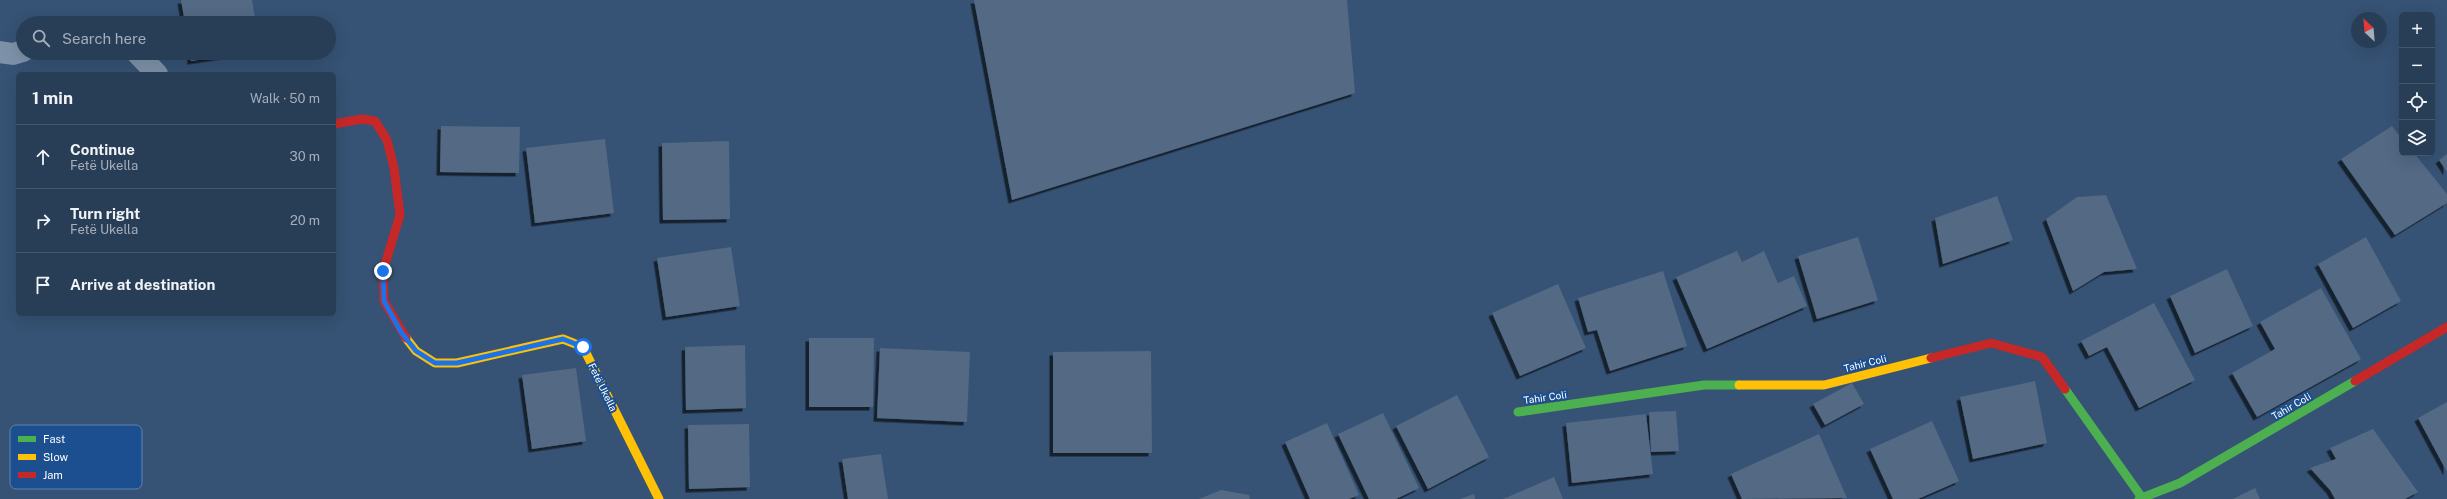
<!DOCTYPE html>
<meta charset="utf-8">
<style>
body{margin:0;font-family:"Public Sans",sans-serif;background:#30455d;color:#f1f3f6}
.controls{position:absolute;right:12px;top:12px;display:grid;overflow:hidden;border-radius:6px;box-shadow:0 4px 16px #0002}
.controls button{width:36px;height:36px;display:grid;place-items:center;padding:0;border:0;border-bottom:1px solid #44576d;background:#283e57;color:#f1f3f6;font:20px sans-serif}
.compass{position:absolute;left:2351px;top:12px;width:36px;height:36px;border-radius:50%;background:#283e57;box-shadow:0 4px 16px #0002;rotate:334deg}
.stop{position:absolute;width:12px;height:12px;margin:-9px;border:3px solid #1a73e8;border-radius:50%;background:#fff}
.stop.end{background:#1a73e8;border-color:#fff;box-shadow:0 1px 4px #0008}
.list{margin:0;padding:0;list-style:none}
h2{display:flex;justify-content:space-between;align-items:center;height:52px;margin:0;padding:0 16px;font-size:17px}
h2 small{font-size:13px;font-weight:400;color:#a5aeba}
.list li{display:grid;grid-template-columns:26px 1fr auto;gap:12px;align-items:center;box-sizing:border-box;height:64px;padding:0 16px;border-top:1px solid #44576d}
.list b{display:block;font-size:15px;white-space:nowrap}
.list p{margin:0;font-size:13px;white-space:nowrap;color:#a5aeba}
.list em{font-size:13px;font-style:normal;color:#a5aeba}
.icon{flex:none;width:22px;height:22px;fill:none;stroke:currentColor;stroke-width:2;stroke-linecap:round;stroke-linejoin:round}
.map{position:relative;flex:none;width:2447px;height:499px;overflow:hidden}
.search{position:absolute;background:#283e57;box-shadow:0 4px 16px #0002;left:16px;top:16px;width:320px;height:44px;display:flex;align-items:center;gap:10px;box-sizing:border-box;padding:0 14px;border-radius:22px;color:#a5aeba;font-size:15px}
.panel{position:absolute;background:#283e57;box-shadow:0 4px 16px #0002;left:16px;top:72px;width:320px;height:244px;border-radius:6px}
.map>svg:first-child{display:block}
.building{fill:#526984;filter:url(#shadow)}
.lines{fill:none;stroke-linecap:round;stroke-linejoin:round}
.street{stroke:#7d92a8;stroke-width:22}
.fast{stroke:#4caf50;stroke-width:9}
.slow{stroke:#ffc107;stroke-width:9}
.jam{stroke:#c62828;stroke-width:9}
.route{stroke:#1a73e8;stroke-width:5}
.labels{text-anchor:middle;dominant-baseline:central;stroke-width:4;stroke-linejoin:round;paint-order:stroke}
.street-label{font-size:10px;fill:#fff;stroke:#1b4f8f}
.key{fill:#1b4f8f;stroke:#5f84b1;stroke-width:1}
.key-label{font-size:11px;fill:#fff}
</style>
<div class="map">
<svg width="2447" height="499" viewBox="0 0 2447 499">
<defs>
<filter id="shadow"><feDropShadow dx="-3.5" dy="3.5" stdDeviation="0" flood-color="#0009"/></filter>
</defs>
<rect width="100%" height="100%" fill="#365274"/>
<!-- building -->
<path class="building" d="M181,0H252L256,23H185Z
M974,0H1347L1355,93L1012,200Z
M190,53H239V54L191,61Z
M441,126L520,127L519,173L440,172Z
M2392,126L2402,139V153H2414L2447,194V203L2395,235L2341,159Z
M605,139L614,213L535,223L526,148Z
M729,141L730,219L663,220L662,143Z
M2447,154V172L2439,160Z
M2106,195L2137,269L2104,272L2073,291L2046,219L2077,197Z
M1997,196L2013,240L1943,264L1935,218Z
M1858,237L1878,300L1817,319L1798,256Z
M2366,237L2401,301L2353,328L2318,264Z
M731,247L740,306L666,317L657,258Z
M1737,251L1742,262L1764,251L1778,283L1794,276L1807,306L1707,349L1676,277Z
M2227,269L2253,326L2195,353L2170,296Z
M1663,271L1687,346L1610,371L1597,330L1588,332L1578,298Z
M1558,284L1586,348L1520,376L1492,313Z
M2321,288L2361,359L2257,417L2232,373L2275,349L2260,322Z
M2154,303L2195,380L2139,408L2107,347L2089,356L2081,341Z
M809,338H874L873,407H809Z
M745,345L746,408L686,410L685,347Z
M880,348L970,352L967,422L877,418Z
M1151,351L1152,453H1053V352Z
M576,368L586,441L532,449L522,375Z
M2035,381L2047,443L1973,459L1960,397Z
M1852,383L1864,404L1825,425L1813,404Z
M1457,395L1489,457L1428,489L1396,426Z
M2447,402V472L2418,418Z
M1676,411L1679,451L1651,452L1649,412Z
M1383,413L1419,488L1396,499H1369L1338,434Z
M1646,414L1653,474L1572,483L1566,423Z
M1932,421L1959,481L1918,499H1893L1870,449Z
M1327,423L1359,495L1349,499H1310L1285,442Z
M749,424L750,487L689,489L688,425Z
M2373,429L2418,492L2405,499H2335L2330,490L2310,468L2336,459L2330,448Z
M1819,434L1847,498L1742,499L1731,474Z
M881,454L888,499H848L842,459Z
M1554,477L1563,499H1503Z
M2255,488L2260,499H2233Z
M1221,490L1249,495L1250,499H1199Z
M1474,494L1475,499H1460Z"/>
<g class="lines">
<!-- street -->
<path class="street" d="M0,52L13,54L23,51
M137,53L157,74"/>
<!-- fast -->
<path class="fast" d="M2065,389L2143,499
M1518,412L1704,385H1739
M2139,499L2180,483L2355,381"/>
<!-- slow -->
<path class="slow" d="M406,338L416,351L435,363H457L563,339L583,347L659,499
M1739,385H1824L1931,358"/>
<!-- jam -->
<path class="jam" d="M334,124L362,119L375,121L387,140L394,168L400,215L383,271L384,301L406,338
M1931,358L1991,343L2042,357L2065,389
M2355,381L2447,327"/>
</g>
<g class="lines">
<!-- route -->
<path class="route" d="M383,271L384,301L401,332L416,351L435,363H457L563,339L583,347"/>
</g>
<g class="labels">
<!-- street labels -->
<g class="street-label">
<text transform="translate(1865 363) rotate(-14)">Tahir Coli</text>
<text transform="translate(603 387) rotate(64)">Fetë Ukella</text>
<text transform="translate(1545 397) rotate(-8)">Tahir Coli</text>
<text transform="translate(2291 406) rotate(-30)">Tahir Coli</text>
</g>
</g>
<!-- legend -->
<rect x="10" y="425" width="132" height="64" rx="6" class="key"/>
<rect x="18" y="436" width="18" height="6" fill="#4caf50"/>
<rect x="18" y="454" width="18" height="6" fill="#ffc107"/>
<rect x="18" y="472" width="18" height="6" fill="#c62828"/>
<g class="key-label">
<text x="43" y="443">Fast</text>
<text x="43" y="461">Slow</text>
<text x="43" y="479">Jam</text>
</g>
</svg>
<div class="controls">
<button>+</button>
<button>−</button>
<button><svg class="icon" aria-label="locate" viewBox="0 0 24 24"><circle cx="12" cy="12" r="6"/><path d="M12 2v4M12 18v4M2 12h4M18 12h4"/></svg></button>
<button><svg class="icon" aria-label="layers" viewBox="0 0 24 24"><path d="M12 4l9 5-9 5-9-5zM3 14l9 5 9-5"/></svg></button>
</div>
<svg class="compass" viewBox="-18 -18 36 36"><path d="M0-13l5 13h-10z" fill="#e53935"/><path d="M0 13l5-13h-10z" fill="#a5aeba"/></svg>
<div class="stop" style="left:583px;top:347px"></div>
<div class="stop end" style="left:383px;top:271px"></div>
<div class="search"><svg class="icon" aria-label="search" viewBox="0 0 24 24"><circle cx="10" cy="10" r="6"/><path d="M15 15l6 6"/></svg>Search here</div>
<section class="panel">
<h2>1 min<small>Walk · 50 m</small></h2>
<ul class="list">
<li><svg class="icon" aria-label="ahead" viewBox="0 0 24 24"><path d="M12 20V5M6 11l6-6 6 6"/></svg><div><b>Continue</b><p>Fetë Ukella</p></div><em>30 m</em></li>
<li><svg class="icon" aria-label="right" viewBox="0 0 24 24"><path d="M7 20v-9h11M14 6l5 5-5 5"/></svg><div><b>Turn right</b><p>Fetë Ukella</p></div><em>20 m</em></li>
<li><svg class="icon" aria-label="arrive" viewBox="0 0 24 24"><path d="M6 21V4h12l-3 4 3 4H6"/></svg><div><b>Arrive at destination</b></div></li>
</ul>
</section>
</div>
